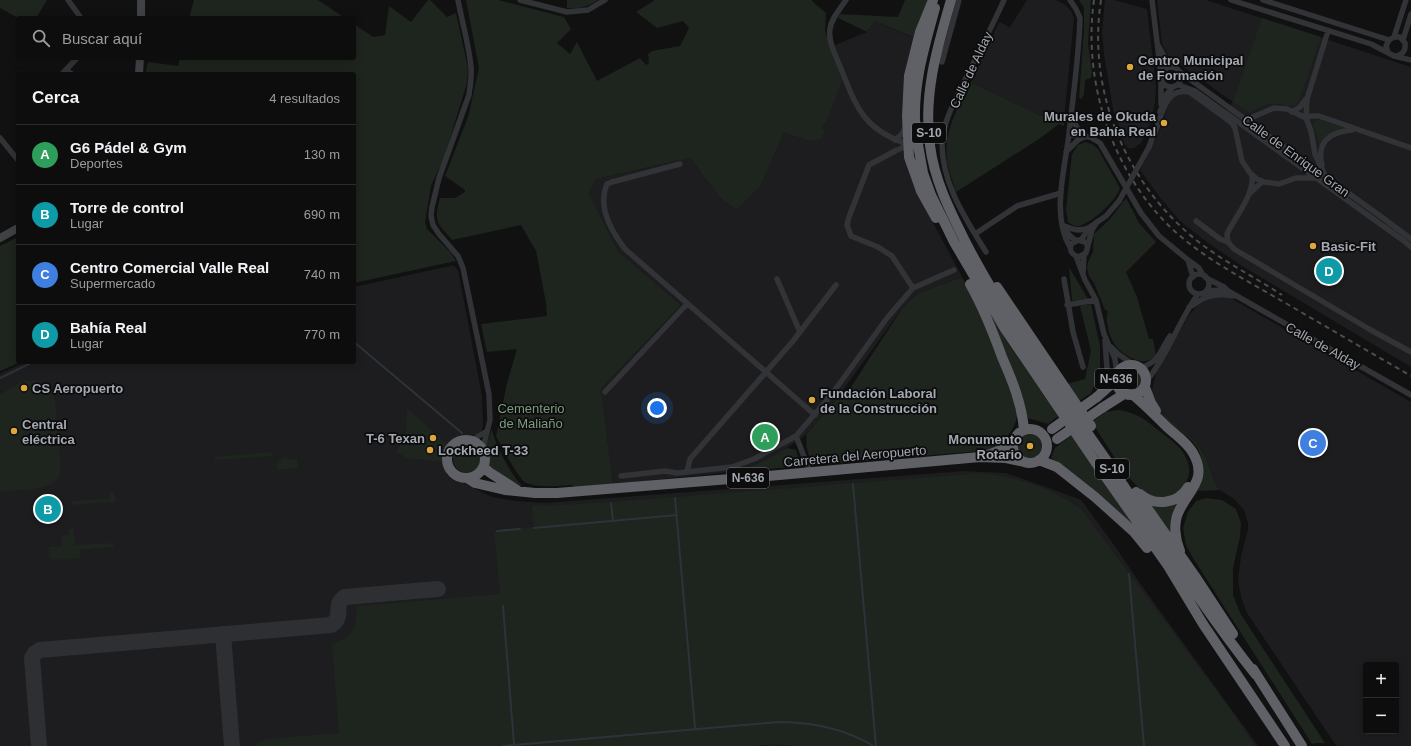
<!DOCTYPE html>
<html lang="es">
<meta charset="utf-8">
<style>
body{margin:0;font-family:Helvetica,sans-serif;background:#1b1b1c;color:#f1f3f6}
.controls{position:absolute;right:12px;bottom:12px;display:grid;overflow:hidden;border-radius:4px;box-shadow:0 2px 10px #0003}
.controls button{width:36px;height:36px;display:grid;place-items:center;padding:0;border:0;border-bottom:1px solid #2d2d2e;background:#0d0d0e;color:#f1f3f6;font:20px sans-serif}
.you{position:absolute;left:657px;top:408px;width:14px;height:14px;margin:-10px;border:3px solid #fff;border-radius:50%;background:#1a73e8;box-shadow:0 0 0 6px #1a73e833}
.badge{display:grid;place-items:center;width:26px;height:26px;border-radius:50%;background:#0b8043;color:#fff;font-size:13px;font-weight:700}
.pin{position:absolute;translate:-50% -50%;border:2px solid #fff;box-shadow:0 1px 4px #0006}
.list{margin:0;padding:0;list-style:none}
h2{display:flex;justify-content:space-between;align-items:center;height:52px;margin:0;padding:0 16px;font-size:17px}
h2 small{font-size:13px;font-weight:400;color:#9a9c9e}
.list li{display:grid;grid-template-columns:26px 1fr auto;gap:12px;align-items:center;box-sizing:border-box;height:60px;padding:0 16px;border-top:1px solid #2d2d2e}
.list b{display:block;font-size:15px;white-space:nowrap}
.list p{margin:0;font-size:13px;white-space:nowrap;color:#9a9c9e}
.list em{font-size:13px;font-style:normal;color:#9a9c9e}
.icon{flex:none;width:22px;height:22px;fill:none;stroke:currentColor;stroke-width:2;stroke-linecap:round;stroke-linejoin:round}
.map{position:relative;flex:none;width:1411px;height:746px;overflow:hidden}
.search{position:absolute;background:#0d0d0e;box-shadow:0 2px 10px #0003;left:16px;top:16px;width:340px;height:44px;display:flex;align-items:center;gap:10px;box-sizing:border-box;padding:0 14px;border-radius:4px;color:#9a9c9e;font-size:15px}
.panel{position:absolute;background:#0d0d0e;box-shadow:0 2px 10px #0003;left:16px;top:72px;width:340px;height:292px;border-radius:4px}
.map>svg:first-child{display:block}
.built{fill:#1d1d1f;fill-rule:evenodd}
.green{fill:#1e241e}
.lines{fill:none;stroke-linecap:round;stroke-linejoin:round}
.stream{stroke:#2c3339;stroke-width:2}
.taxiway{stroke:#2e2f32;stroke-width:16}
.street{stroke:#323337;stroke-width:5.5}
.secondary{stroke:#414246;stroke-width:8}
.highway{stroke:#5f6167;stroke-width:10}
.rail{stroke:#4c4d51;stroke-width:2;stroke-dasharray:5 4;stroke-linecap:butt}
.street-bridge{stroke:#323337;stroke-width:5.5}
.highway-bridge{stroke:#5f6167;stroke-width:10}
.poi-dot{fill:#dda73e;stroke:#0c0c0d;stroke-width:1.5}
.labels{text-anchor:middle;dominant-baseline:central;stroke-width:3.5;stroke-linejoin:round;paint-order:stroke}
.shield{fill:#0c0c0d;stroke:#767980;stroke-width:1}
.shield-label{font-size:12px;font-weight:bold;fill:#a4a8b1}
.poi-label{font-size:13px;font-weight:bold;fill:#a4a8b1;stroke:#0c0c0d;text-anchor:start}
.street-label{font-size:13px;fill:#a4a8b1;stroke:#0c0c0d}
.park-label{font-size:13px;fill:#7c9b7e;stroke:#0c0c0d}
</style>
<div class="map">
<svg width="1411" height="746" viewBox="0 0 1411 746">
<rect width="100%" height="100%" fill="#111112"/>
<!-- built -->
<path class="built" d="M1027,0H1056L1064,4L1071,11L1074,18L1064,119L1052,121L971,82L999,22L1010,27Z
M1105,0H1114L1147,9L1156,87L1155,102L1152,117L1148,130L1141,143L1134,148H1128L1124,143L1113,109L1104,54L1102,32Z
M1157,0H1206L1411,67V367L1242,266L1208,243L1180,221L1158,195L1140,170L1162,126L1170,98L1177,93L1186,92L1225,111L1233,102L1169,57L1162,44Z
M875,21L909,36L920,39L907,154L930,217L962,277L917,294L903,307L838,397L807,434L787,448L765,460L747,468L732,472L613,484L601,389L681,305L618,251L589,193L596,179L690,158L720,198L737,210L760,187L784,133L810,141L825,130L822,128L825,121L830,47L867,32Z
M450,266H454L458,270L482,396L483,425L481,432L476,435L457,437L448,445L444,454V462L447,475L492,497L516,501L544,503L964,471L1006,473L1079,499L1082,501L1117,549L1139,582L1258,746H0V374L25,362H354V287Z
M1219,297L1229,298L1234,300L1411,402V746H1337L1335,744L1247,613L1242,600L1239,587L1238,578L1241,557L1248,529V523L1244,510L1234,499L1220,490L1214,481L1207,459L1196,442L1167,417L1156,404L1153,397L1152,390L1156,373L1189,315L1198,305L1211,298ZM1366,665H1396V731H1366Z"/>
<!-- green -->
<path class="green" d="M0,0H47L36,18H18L0,8Z
M194,0H318L345,18H189Z
M428,0H430L447,17L456,13L468,68L467,83L444,158L431,186L425,222L427,229L452,254L456,261L354,283V74H145L148,62L178,66L180,58H354V24L373,37L385,35L389,6L411,22Z
M466,0H498L564,17L571,29L557,43L570,54L577,42L597,81L640,58L646,65L649,63L648,54L652,51L680,46L689,28L683,21L657,28L636,12L655,0H812V1L826,13L825,31L842,80L826,123L825,122L822,128L825,130L822,139L810,141L784,133L760,187L737,210L720,198L690,158L596,179L589,193L618,251L681,305L601,389L613,484L574,487L572,485C559,486 538,488 526,483C518,479 501,445 496,436L507,383L517,349L487,352L481,324L547,316L546,303L536,251L521,225L452,240C436,222 434,222 440,198H455L465,192V190L445,176L468,117L479,68Z
M567,0H598C589,7 578,9 567,8Z
M905,0H928L915,38L875,21L867,32L838,18L840,14L898,17Z
M1079,0H1091L1088,44L1092,72L1091,78L1085,80L1084,95L1081,99L1079,98L1084,29V8Z
M1262,18L1321,37L1298,104C1292,108 1278,103 1270,104C1263,105 1256,109 1250,113L1233,102Z
M971,82L1052,121L1064,119V126L1059,124L1039,139L956,192C953,182 949,172 947,162C943,132 958,107 971,82Z
M1317,119L1344,128L1345,129L1322,143L1319,147L1317,135L1312,125Z
M1085,142L1092,144L1098,149L1120,188C1116,201 1093,222 1079,226C1075,227 1071,224 1068,222L1066,210L1072,154L1078,145Z
M1126,198L1139,223L1156,242L1126,272L1137,297L1149,339H1153L1156,355C1150,361 1144,363 1136,360C1117,352 1110,342 1107,322C1106,317 1108,314 1107,310H1105L1094,283L1089,276L1087,268L1088,262L1093,252L1094,234L1110,219Z
M18,237V362H21L0,371V246Z
M1069,267L1088,299L1072,301Z
M962,277C985,321 1005,369 1018,417H1016C1018,425 1002,445 996,448C991,450 985,450 980,451L827,464L816,462L814,460L812,461C807,454 805,443 807,434L838,397L847,393L903,307L917,294Z
M1091,304L1100,346V373L1091,393L1078,402L1067,384L1085,379L1091,351L1080,306Z
M989,311L1008,343L1058,416L1048,424L1028,418L1019,389Z
M1121 380a10 10 0 1 1 20 0a10 10 0 1 1-20 0Z
M37,380L50,388L55,399L61,466C60,470 60,474 58,478C49,492 15,490 0,491V394L17,385L20,383L26,381Z
M1155,404L1167,417L1196,442L1207,459L1214,481L1220,490L1198,491C1201,480 1204,468 1201,457C1197,440 1180,432 1168,421C1163,416 1159,410 1155,404Z
M407,408L448,445L444,454V462L407,458L396,452C406,438 407,425 407,408Z
M1118,410C1135,412 1145,419 1158,430C1169,439 1182,446 1187,460C1192,472 1188,482 1180,490C1178,492 1176,495 1173,496C1163,499 1153,498 1144,492C1128,482 1103,439 1092,422L1105,412Z
M492,429C493,440 512,477 521,484C522,485 525,486 526,487L513,482L489,466V453L486,446Z
M1018 446a12 12 0 1 1 24 0a12 12 0 1 1-24 0Z
M1072,435L1134,526L1051,458L1055,448Z
M453 459a14 14 0 1 1 28 0a14 14 0 1 1-28 0Z
M787,448L796,450L799,460L797,464L792,467L732,472L747,468L765,460Z
M272,452L273,456L215,460L214,457Z
M284,457L291,460L297,458L298,468L277,470L276,464Z
M972,474C982,474 992,474 1002,476C1028,481 1061,494 1081,509L1231,710L1255,746H794L776,744L752,746H255L261,741L266,739L339,733L332,644C352,638 358,627 356,606L500,594L494,531L534,527L532,505L548,506L610,502Z
M109,492L113,493L116,497V500L112,505L111,502L72,505V501L110,498Z
M1206,498L1222,500L1236,509L1241,523L1240,537L1233,568V595L1240,613L1325,743H1316L1312,744L1193,558L1186,545L1183,528L1188,512L1196,501Z
M1182,500L1173,539L1146,503Z
M69,529H74L75,545L114,543L113,547L80,550V558L54,560L50,558L48,547L62,546L61,535H69Z"/>
<g class="lines">
<!-- stream -->
<path class="stream" d="M354,342L462,433
M0,378L33,362
M853,484L876,746
M675,498L695,728
M611,503L613,521
M534,528L677,515
M497,531L520,529
M1129,574L1144,746
M503,606L514,744
M503,746L778,722C806,722 831,726 856,737C862,740 868,742 873,746"/>
<!-- taxiway -->
<path class="taxiway" d="M223,634L232,746
M39,746L32,658L35,653L40,650L331,625C345,617 332,605 345,597L438,589"/>
<!-- street -->
<path class="street" d="M68,0L81,18
M458,0C462,22 469,45 471,67C472,77 470,86 469,95L439,178L432,207L431,216L433,225L439,234L458,256L463,268L489,394L490,420L484,444V452
M520,0L567,12L588,10L605,0
M846,0C840,9 831,19 830,29C828,41 835,54 839,64C855,102 860,127 902,142L904,147
M1070,0L1076,9L1080,18C1079,56 1073,96 1069,134C1065,168 1051,216 1070,247
M1152,0L1161,75
M1231,0L1371,44L1394,56L1411,60
M1263,0L1389,40
M1394,37L1406,0
M1403,40L1411,14
M1158,45L1167,61L1176,68
M1388,52L1386,46L1389,40L1394,37H1400L1405,43C1406,50 1403,55 1396,56
M942,62L959,0
M1161 77a10 10 0 1 1 20 0a10 10 0 1 1-20 0Z
M66,70L72,74
M1180,72L1231,109L1383,218L1411,239
M62,74L77,58
M1179,85L1195,91L1404,241L1411,247
M1161,104V81
M1160,112L1166,95L1172,88
M1292,112L1300,107L1306,99
M1306,118L1310,116H1319L1411,148
M1246,120L1274,108L1287,109L1306,118
M1155,133C1162,115 1166,84 1191,93L1232,123L1235,128L1242,161L1250,173L1257,179L1264,182L1279,184L1296,178H1316
M1069,135L1090,137L1100,143L1141,213L1159,236L1188,260L1199,268L1203,275
M0,138L18,160
M895,140L902,134L906,126
M909,146L897,150L869,165L849,217L847,225L851,236L878,247L892,256L913,288
M1149,147L1155,130
M1066,152L1078,140L1086,136L1078,129L1071,117
M680,164L612,182L607,184C597,207 611,231 625,249L815,415
M1322,165C1316,141 1331,132 1352,130
M1252,175C1254,196 1236,215 1227,234L1228,242L1234,249L1369,329L1411,352
M1325,176L1315,154L1311,131L1306,118L1307,99L1328,31
M1250,193L1262,182
M1196,221L1220,239L1228,242
M1062,225C1071,229 1079,232 1088,228
M1063,227L1070,236L1075,240
M975,234L1017,206L1061,193
M1081,240L1090,227L1106,216L1119,201
M1087,245L1085,242L1078,240L1071,244C1069,251 1072,255 1079,257L1086,253L1092,230L1097,222
M986,252C965,218 942,184 942,143C943,121 956,99 965,80C978,53 992,27 1004,0
M1076,256L1085,280L1096,300L1104,334L1115,359L1117,375
M1188,260L1193,277
M1083,273L1084,255
M1189 284a10 10 0 1 1 20 0a10 10 0 1 1-20 0Z
M1206,278L1224,287L1228,291L1411,395
M777,279L800,332
M1064,279L1073,332L1083,367
M1206,291L1221,290L1228,291
M1067,305L1096,300
M1189,307C1195,305 1198,301 1203,299C1213,294 1223,294 1233,296
M1111,347L1118,354L1134,365
M1140,368C1161,361 1159,352 1170,336
M1146,382C1168,355 1178,322 1198,294
M605,392L687,304
M1099,392L1106,375L1107,369L1105,340
M472,440L487,431
M687,472L690,459L793,341L836,285
M810,472L796,436L832,394L887,318L913,288L954,270
M621,476L665,471L677,473L732,467L754,459L796,436"/>
<!-- secondary -->
<path class="secondary" d="M141,18V0
M139,74L140,58
M0,238L18,228"/>
<!-- highway -->
<path class="highway" d="M933,0L920,32L909,76L907,116L909,157L921,191L936,218
M951,0C937,48 923,95 930,145C934,180 950,211 966,243C1006,320 1058,390 1107,461C1156,533 1202,607 1256,675
M923,173L931,195L954,242L1005,329L1098,466L1168,566L1203,624L1285,746
M924,179C921,159 916,140 915,119C914,80 925,45 935,8
M970,284C983,307 993,332 1002,357C1012,380 1022,404 1024,430
M997,287L1091,426
M1116 380a15 15 0 1 1 30 0a15 15 0 1 1-30 0Z
M1145,387L1151,403L1156,411
M1133,395C1145,405 1156,416 1167,427C1176,435 1187,442 1193,453C1208,479 1189,490 1179,511C1173,523 1175,539 1180,551
M1097,397L1116,380
M1102,408L1124,394
M1013 446a17 17 0 1 1 34 0a17 17 0 1 1-34 0Z
M447 459a19 19 0 1 1 38 0a19 19 0 1 1-38 0Z
M988,455L1001,450L1014,439
M1039,460L1057,467L1095,497L1134,532L1147,548
M484,467L489,472L517,490
M467,478L475,483L505,490L535,493H557L768,476L980,457L1006,458L1025,462
M1136,492L1195,576L1233,634
M1140,494C1155,507 1178,504 1188,487
M1253,669L1302,746"/>
<!-- rail -->
<path class="rail" d="M1094,0C1082,84 1114,179 1179,235C1208,260 1242,278 1275,297C1320,323 1366,350 1411,376
M1101,0C1087,90 1125,182 1195,239C1222,261 1253,276 1282,295"/>
<!-- street-bridge -->
<path class="street-bridge" d="M1119,201L1149,147"/>
<!-- highway-bridge -->
<path class="highway-bridge" d="M1052,429L1097,397
M1057,439L1102,408"/>
</g>
<!-- markers -->
<g class="poi-dot">
<circle cx="1130" cy="67" r="4"/>
<circle cx="1164" cy="123" r="4"/>
<circle cx="1313" cy="246" r="4"/>
<circle cx="24" cy="388" r="4"/>
<circle cx="812" cy="400" r="4"/>
<circle cx="14" cy="431" r="4"/>
<circle cx="433" cy="438" r="4"/>
<circle cx="1030" cy="446" r="4"/>
<circle cx="430" cy="450" r="4"/>
</g>
<g class="labels">
<!-- shield labels -->
<g class="shield">
<rect x="912" y="123" width="34" height="20" rx="3"/>
<rect x="1095" y="369" width="42" height="20" rx="3"/>
<rect x="1095" y="459" width="34" height="20" rx="3"/>
<rect x="727" y="468" width="42" height="20" rx="3"/>
</g>
<g class="shield-label">
<text x="929" y="133">S-10</text>
<text x="1116" y="379">N-636</text>
<text x="1112" y="469">S-10</text>
<text x="748" y="478">N-636</text>
</g>
<!-- poi labels -->
<g class="poi-label">
<text x="1138" y="60">Centro Municipal<tspan x="1138" dy="15">de Formación</tspan></text>
<text x="1156" y="116" text-anchor="end">Murales de Okuda<tspan x="1156" dy="15">en Bahía Real</tspan></text>
<text x="1321" y="246">Basic-Fit</text>
<text x="32" y="388">CS Aeropuerto</text>
<text x="820" y="393">Fundación Laboral<tspan x="820" dy="15">de la Construcción</tspan></text>
<text x="22" y="424">Central<tspan x="22" dy="15">eléctrica</tspan></text>
<text x="425" y="438" text-anchor="end">T-6 Texan</text>
<text x="1022" y="439" text-anchor="end">Monumento<tspan x="1022" dy="15">Rotario</tspan></text>
<text x="438" y="450">Lockheed T-33</text>
</g>
<!-- street labels -->
<g class="street-label">
<text transform="translate(971 70) rotate(-65)">Calle de Alday</text>
<text transform="translate(1296 156) rotate(36)">Calle de Enrique Gran</text>
<text transform="translate(1323 346) rotate(29)">Calle de Alday</text>
<text transform="translate(855 456) rotate(-5)">Carretera del Aeropuerto</text>
</g>
<!-- park labels -->
<g class="park-label">
<text x="531" y="408">Cementerio<tspan x="531" dy="15">de Maliaño</tspan></text>
</g>
</g>
</svg>
<div class="controls">
<button>+</button>
<button>−</button>
</div>
<div class="you"></div>
<div class="pin badge" style="left:765px;top:437px;background:#2e9e5b">A</div>
<div class="pin badge" style="left:48px;top:509px;background:#0f9aa8">B</div>
<div class="pin badge" style="left:1313px;top:443px;background:#3f7fe0">C</div>
<div class="pin badge" style="left:1329px;top:271px;background:#0f9aa8">D</div>
<div class="search"><svg class="icon" aria-label="search" viewBox="0 0 24 24"><circle cx="10" cy="10" r="6"/><path d="M15 15l6 6"/></svg>Buscar aquí</div>
<section class="panel">
<h2>Cerca<small>4 resultados</small></h2>
<ul class="list">
<li><span class="badge" style="background:#2e9e5b">A</span><div><b>G6 Pádel &amp; Gym</b><p>Deportes</p></div><em>130 m</em></li>
<li><span class="badge" style="background:#0f9aa8">B</span><div><b>Torre de control</b><p>Lugar</p></div><em>690 m</em></li>
<li><span class="badge" style="background:#3f7fe0">C</span><div><b>Centro Comercial Valle Real</b><p>Supermercado</p></div><em>740 m</em></li>
<li><span class="badge" style="background:#0f9aa8">D</span><div><b>Bahía Real</b><p>Lugar</p></div><em>770 m</em></li>
</ul>
</section>
</div>
